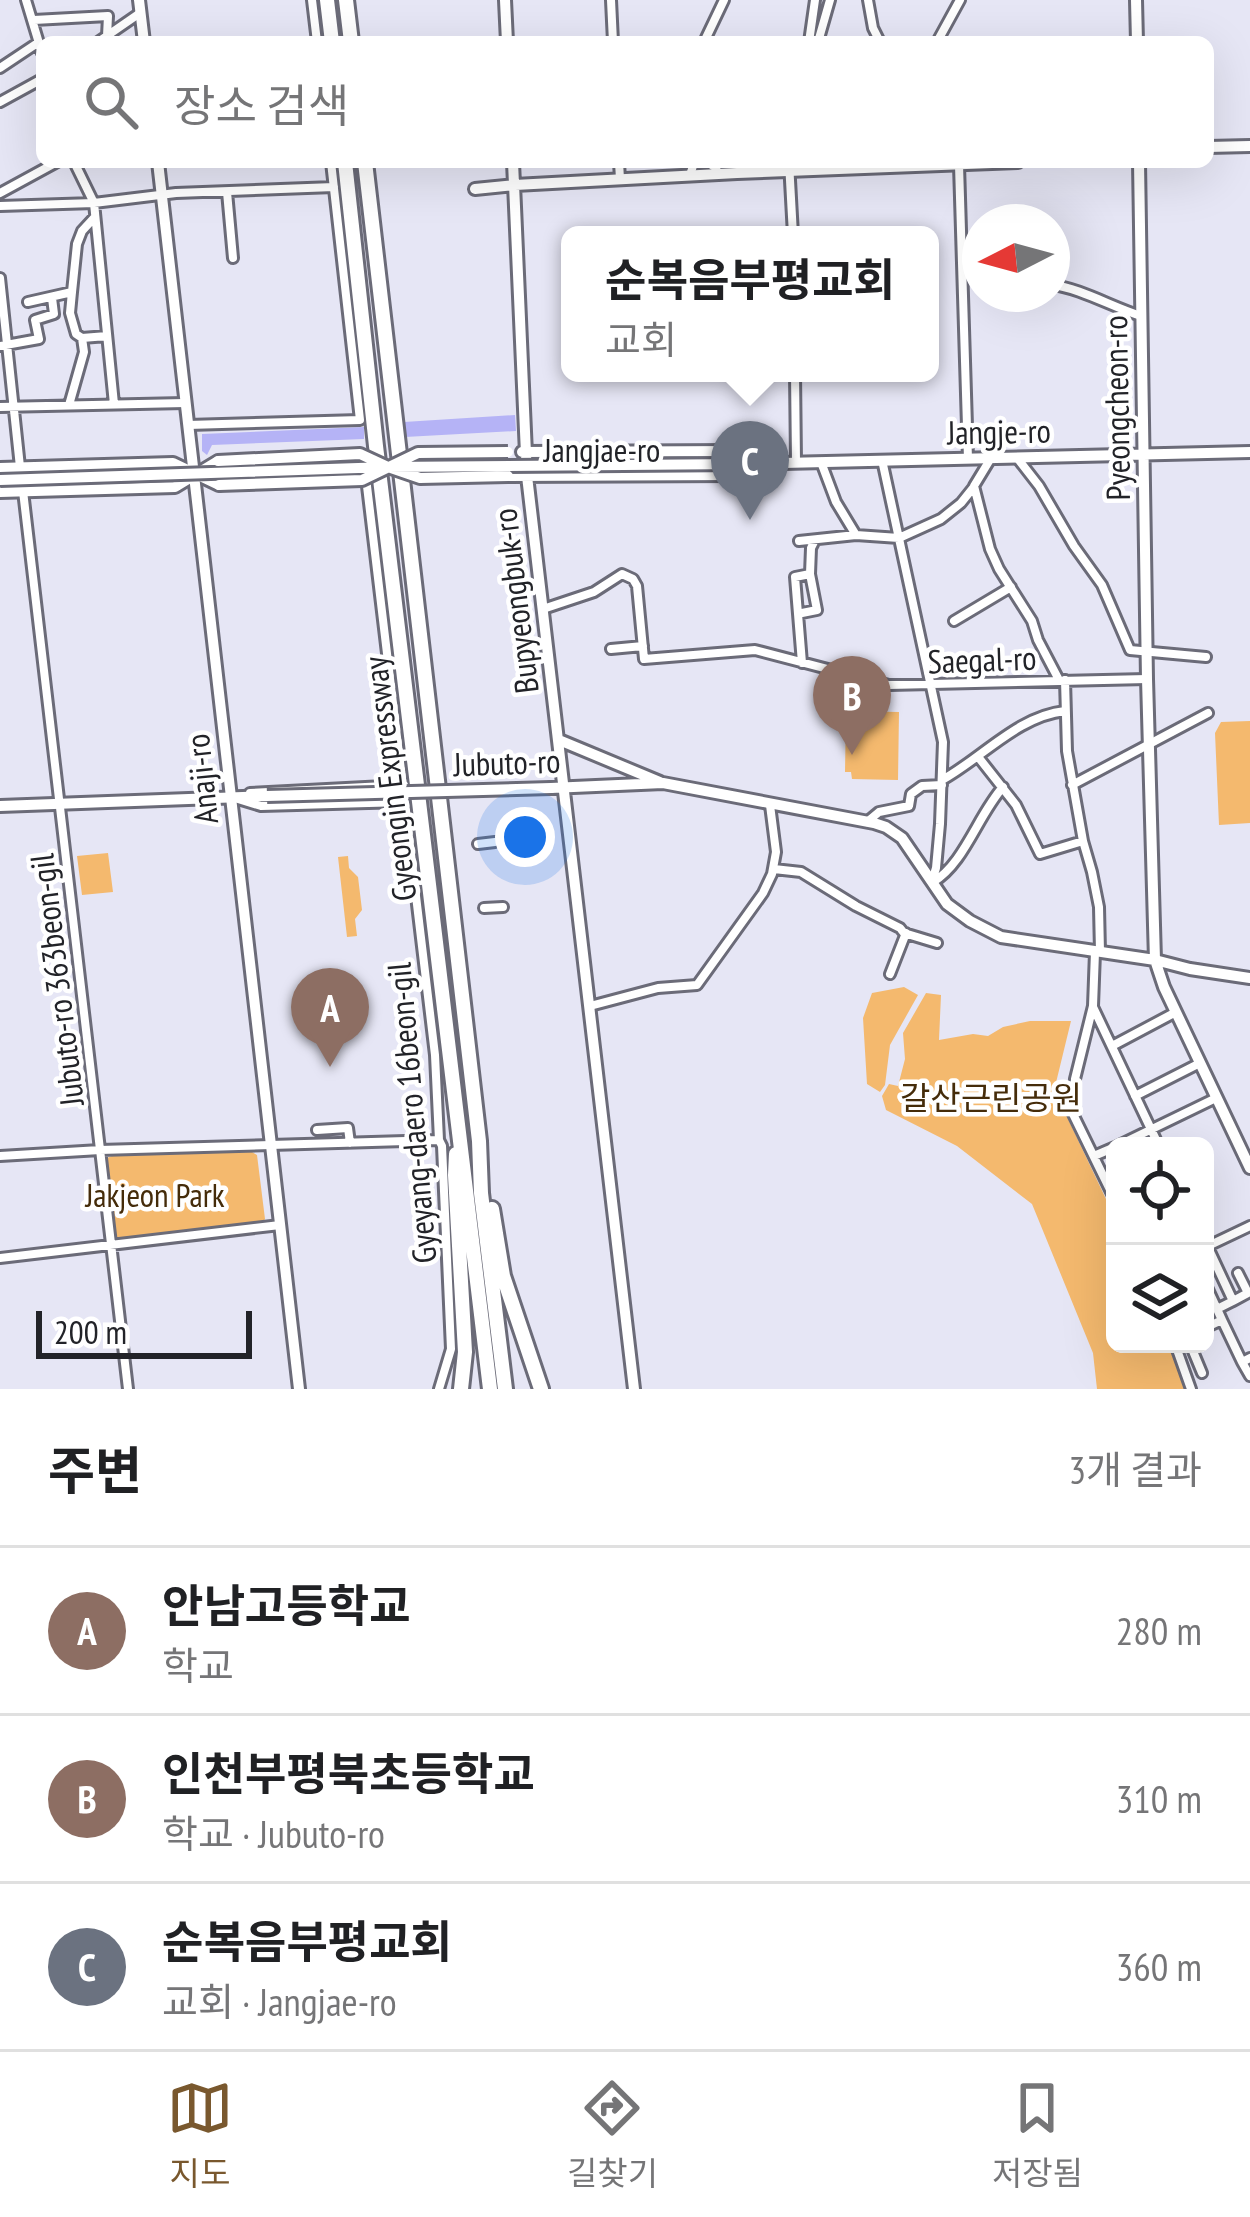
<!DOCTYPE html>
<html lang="ko">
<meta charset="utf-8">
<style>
body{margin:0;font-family:"PT Sans Narrow","Noto Sans KR",sans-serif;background:#f2f2f2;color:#202124}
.controls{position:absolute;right:36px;bottom:36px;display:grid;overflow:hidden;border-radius:18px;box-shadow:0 12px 48px #0002}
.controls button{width:108px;height:108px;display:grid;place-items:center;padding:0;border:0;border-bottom:3px solid #e0e0e0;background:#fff;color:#202124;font:60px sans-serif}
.compass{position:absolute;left:962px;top:204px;width:108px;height:108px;border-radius:50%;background:#fff;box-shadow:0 12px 48px #0002;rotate:264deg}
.scale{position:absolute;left:36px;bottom:30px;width:216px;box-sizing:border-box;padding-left:12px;border:6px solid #222328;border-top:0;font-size:33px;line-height:42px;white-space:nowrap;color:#222328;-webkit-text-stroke:9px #fff;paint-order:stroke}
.you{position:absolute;left:525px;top:837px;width:42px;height:42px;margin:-30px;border:9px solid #fff;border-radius:50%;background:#1a73e8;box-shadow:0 0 0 18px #1a73e833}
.badge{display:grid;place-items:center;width:78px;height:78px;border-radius:50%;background:#79582e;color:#fff;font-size:39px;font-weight:700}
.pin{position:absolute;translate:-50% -99px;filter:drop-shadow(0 3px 6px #0008)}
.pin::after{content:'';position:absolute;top:63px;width:42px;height:36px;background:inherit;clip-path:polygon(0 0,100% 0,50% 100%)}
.popup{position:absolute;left:561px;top:226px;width:378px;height:156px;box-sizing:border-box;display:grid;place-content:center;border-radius:18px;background:#fff;filter:drop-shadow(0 3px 9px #0005);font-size:39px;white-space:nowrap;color:#757577}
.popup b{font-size:45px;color:#202124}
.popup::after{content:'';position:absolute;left:50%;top:100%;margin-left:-24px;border:24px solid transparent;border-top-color:#fff}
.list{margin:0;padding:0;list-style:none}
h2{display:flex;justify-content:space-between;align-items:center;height:156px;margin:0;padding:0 48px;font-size:51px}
h2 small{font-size:39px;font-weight:400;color:#757577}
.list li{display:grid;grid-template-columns:78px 1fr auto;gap:36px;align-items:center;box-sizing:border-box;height:168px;padding:0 48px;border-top:3px solid #e0e0e0}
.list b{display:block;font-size:45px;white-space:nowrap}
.list p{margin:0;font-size:39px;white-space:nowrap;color:#757577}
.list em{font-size:39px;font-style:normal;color:#757577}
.icon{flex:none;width:66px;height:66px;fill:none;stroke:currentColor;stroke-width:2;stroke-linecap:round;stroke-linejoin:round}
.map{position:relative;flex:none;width:1250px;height:1389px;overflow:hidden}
.search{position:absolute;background:#fff;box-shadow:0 12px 48px #0002;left:36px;right:36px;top:36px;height:132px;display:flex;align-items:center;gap:30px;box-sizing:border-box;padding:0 42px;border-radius:18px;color:#757577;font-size:45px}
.sheet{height:660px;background:#fff}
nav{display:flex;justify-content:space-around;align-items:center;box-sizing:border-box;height:168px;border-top:3px solid #e0e0e0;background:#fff;font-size:33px;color:#757577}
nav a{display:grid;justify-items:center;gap:6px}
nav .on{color:#79582e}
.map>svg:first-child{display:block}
.green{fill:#f4b96e}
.water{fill:#b5b3f6}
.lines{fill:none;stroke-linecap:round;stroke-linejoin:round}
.street-casing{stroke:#6b6b78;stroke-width:14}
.secondary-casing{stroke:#6b6b78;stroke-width:16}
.primary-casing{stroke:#6b6b78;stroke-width:16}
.highway-casing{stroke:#6b6b78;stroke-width:20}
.street{stroke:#fff;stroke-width:8}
.secondary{stroke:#fff;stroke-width:10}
.primary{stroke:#fff;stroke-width:10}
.highway{stroke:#fff;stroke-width:14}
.secondary-bridge-casing{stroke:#6b6b78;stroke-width:16;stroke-linecap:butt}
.secondary-bridge{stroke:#fff;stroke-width:10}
.labels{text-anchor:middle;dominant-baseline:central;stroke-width:9;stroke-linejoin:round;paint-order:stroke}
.street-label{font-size:33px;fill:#222328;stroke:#fff}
.park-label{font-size:33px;fill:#452c0a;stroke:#fff}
</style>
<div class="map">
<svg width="1250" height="1389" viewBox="0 0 1250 1389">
<rect width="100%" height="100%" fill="#e6e6f5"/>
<!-- green -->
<path class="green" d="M846,711L899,712L898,780L852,779L851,772H845Z
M1250,721V823L1219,825L1215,733L1221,722Z
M108,853L113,892L82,895L77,856Z
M348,856L349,868L358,877L362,910L355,919L357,936L347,937L338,857Z
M904,987L918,995L890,1045L885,1085L880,1092L867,1084L863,1018L872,993Z
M926,993L941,995L939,1040L973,1034L988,1036L1003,1027L1030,1021H1071L1053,1095L1064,1098L1069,1121L1115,1218V1344H1168L1185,1389H1097L1093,1353L1032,1204L957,1146L886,1110L882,1096L889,1084L898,1086L905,1059L903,1033Z
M252,1152L257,1155L265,1219L262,1223L116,1238L107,1158L114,1155Z"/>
<!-- water -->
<path class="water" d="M515,415L516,431L405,437L404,422Z
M364,427V439L212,445L207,455L202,451V434Z"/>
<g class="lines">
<!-- street casing -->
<g class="street-casing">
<path id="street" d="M26,0L42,53
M312,0L317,42
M611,0L613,42
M868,0L873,28L880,42
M34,20L108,16L107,36
M98,42L140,13
M704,42L724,0
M809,42L815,0
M818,42L830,0
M937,42L960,0
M0,68L39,42
M0,102L42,79
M74,162L94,203L114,404
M619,162L620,179
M707,162L716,168L718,174
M789,162L793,235
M959,165L968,459
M690,175L694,163L700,162
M227,192L233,258
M0,193L57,162
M0,206L94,203L176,193L334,187
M963,267L980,281
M0,278L20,467
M1052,285C1080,288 1112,307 1141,316
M28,302L72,292
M82,338L107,336
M0,346L39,339L35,320L54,314L52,298
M795,373L796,462
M69,405L84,352L82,338L76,334L70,313L72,292L77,244L82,231L94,218
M0,407L185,403
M188,425L360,420L331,162
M991,458L974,486L990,549L999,569L1032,621L1038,640L1059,680
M1018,459L1039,486L1074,546L1102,585L1130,650L1206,657
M882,460L943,742L940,824L936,868L932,881
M821,462L836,502L856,535
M210,469L364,461L435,1055L439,1140L442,1146L451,1349L439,1389
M211,477L366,474
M23,491L128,1389
M799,541L856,535L899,538L941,519L961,503L973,488
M543,609L594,592L622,574L633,579L637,586L644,659L755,650L889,685L1147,679
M802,613L817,610L810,574
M954,621L1011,587
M611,649L643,646
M802,663L795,577L810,574L811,548L815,540
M1065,680L1067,751L1083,841L1092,872L1099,907L1100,952
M979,758L1016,805L1040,854L1083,841
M942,780C982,758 1018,716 1065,711
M1072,785L1208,713
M250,793L404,785
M238,799L261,806L404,802
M867,822L879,812L909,806L911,794L922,786L942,785
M478,844L495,842
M774,869L801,872L856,906L900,928L904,933L937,943
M933,882C964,864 978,815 1003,787
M484,908L503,907
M1095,952L1093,1006L1075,1079L1073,1114L1115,1200
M890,974L906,933
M590,1006L658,988L697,985L763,893L772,874L776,852L770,805
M1093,1007L1159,1146
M1112,1046L1176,1012
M1135,1096L1200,1063
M317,1130L348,1128L350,1143
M1117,1146L1216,1098
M0,1156L100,1150L439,1140
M1094,1156L1115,1147
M1205,1241L1233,1301L1217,1309L1205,1283
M1206,1247L1250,1226
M0,1258L280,1225
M1233,1301L1248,1293L1238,1273
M1222,1320L1242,1362L1250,1358
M1205,1328L1222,1320L1217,1309
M1175,1344L1191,1389
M1190,1344L1202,1373
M1242,1362L1250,1376"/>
</g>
<!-- secondary casing -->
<g class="secondary-casing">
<path id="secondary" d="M505,0L507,42
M1136,0L1137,42
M1208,147L1250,146
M513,162L527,476L634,1389
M1139,162L1147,679L1155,960L1164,987L1250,1168
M475,189L515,185L737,173L1018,162
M522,452L737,451L767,459
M741,464L1250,452
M0,468L173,463L219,485
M508,476L737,475L767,467
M0,492L175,487L218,461
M559,740L660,782
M551,788L663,783L874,823L886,827L902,838L947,904L970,921L1001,937L1155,960L1190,969L1250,978
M0,806L267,796"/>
</g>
<!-- primary casing -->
<g class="primary-casing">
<path id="primary" d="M139,0L144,42
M158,162L299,1389"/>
</g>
<!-- highway casing -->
<g class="highway-casing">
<path id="highway" d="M327,0L332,42
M346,0L351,42
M345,162L376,446L490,1389
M365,162L479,1141L481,1193L505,1389
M456,1154L455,1175L465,1352L461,1389
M492,1209L503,1276L541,1389"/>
</g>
<!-- street -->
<use href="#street" class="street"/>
<!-- secondary -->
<use href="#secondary" class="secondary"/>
<!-- primary -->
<use href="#primary" class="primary"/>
<!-- highway -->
<use href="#highway" class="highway"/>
<!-- secondary-bridge casing -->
<g class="secondary-bridge-casing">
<path id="secondary-bridge" d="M218,461L360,454L388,467L420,478L508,476
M0,480L388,467L741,464
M219,485L362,480L418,453L508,452
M267,796L551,788"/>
</g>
<!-- secondary-bridge -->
<use href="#secondary-bridge" class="secondary-bridge"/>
</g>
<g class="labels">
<!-- street labels -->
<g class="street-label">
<text transform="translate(1116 408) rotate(-91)">Pyeongcheon-ro</text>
<text transform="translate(999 431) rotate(-1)">Jangje-ro</text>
<text x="602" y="449">Jangjae-ro</text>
<text transform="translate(515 601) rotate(-97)">Bupyeongbuk-ro</text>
<text transform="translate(982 659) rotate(-2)">Saegal-ro</text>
<text transform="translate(507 762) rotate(-2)">Jubuto-ro</text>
<text transform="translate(201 779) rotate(-96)">Anaji-ro</text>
<text transform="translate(389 779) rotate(-97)">Gyeongin Expressway</text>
<text transform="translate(56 980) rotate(-97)">Jubuto-ro 363beon-gil</text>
<text transform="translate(411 1113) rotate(-95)">Gyeyang-daero 16beon-gil</text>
</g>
<!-- park labels -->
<g class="park-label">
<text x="991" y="1097">갈산근린공원</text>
<text x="155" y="1194">Jakjeon Park</text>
</g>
</g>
</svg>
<div class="controls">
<button><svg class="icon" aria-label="locate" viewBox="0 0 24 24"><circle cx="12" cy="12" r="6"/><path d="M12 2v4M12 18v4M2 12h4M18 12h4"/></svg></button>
<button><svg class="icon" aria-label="layers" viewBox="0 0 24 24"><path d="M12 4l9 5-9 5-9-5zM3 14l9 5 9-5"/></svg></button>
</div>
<svg class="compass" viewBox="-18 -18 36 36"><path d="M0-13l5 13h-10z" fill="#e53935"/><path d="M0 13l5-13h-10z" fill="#757577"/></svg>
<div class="scale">200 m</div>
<div class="you"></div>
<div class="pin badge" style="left:330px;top:1067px;background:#8d6e63">A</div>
<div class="pin badge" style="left:852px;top:755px;background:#8d6e63">B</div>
<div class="pin badge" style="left:750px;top:520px;background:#6b7280">C</div>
<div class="popup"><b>순복음부평교회</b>교회</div>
<div class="search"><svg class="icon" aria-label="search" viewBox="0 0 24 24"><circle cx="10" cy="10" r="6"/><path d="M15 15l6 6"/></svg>장소 검색</div>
</div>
<section class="sheet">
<h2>주변<small>3개 결과</small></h2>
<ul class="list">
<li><span class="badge" style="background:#8d6e63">A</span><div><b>안남고등학교</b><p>학교</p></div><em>280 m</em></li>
<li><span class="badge" style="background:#8d6e63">B</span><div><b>인천부평북초등학교</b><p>학교 · Jubuto-ro</p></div><em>310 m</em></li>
<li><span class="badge" style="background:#6b7280">C</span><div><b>순복음부평교회</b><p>교회 · Jangjae-ro</p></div><em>360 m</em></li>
</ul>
</section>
<nav>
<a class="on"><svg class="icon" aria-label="map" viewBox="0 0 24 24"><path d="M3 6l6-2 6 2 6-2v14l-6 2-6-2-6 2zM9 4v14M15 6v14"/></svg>지도</a>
<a><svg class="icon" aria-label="directions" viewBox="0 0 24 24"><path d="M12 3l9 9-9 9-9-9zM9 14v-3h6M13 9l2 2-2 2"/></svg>길찾기</a>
<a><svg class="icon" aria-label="saved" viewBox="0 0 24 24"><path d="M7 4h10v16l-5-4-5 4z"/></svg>저장됨</a>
</nav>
